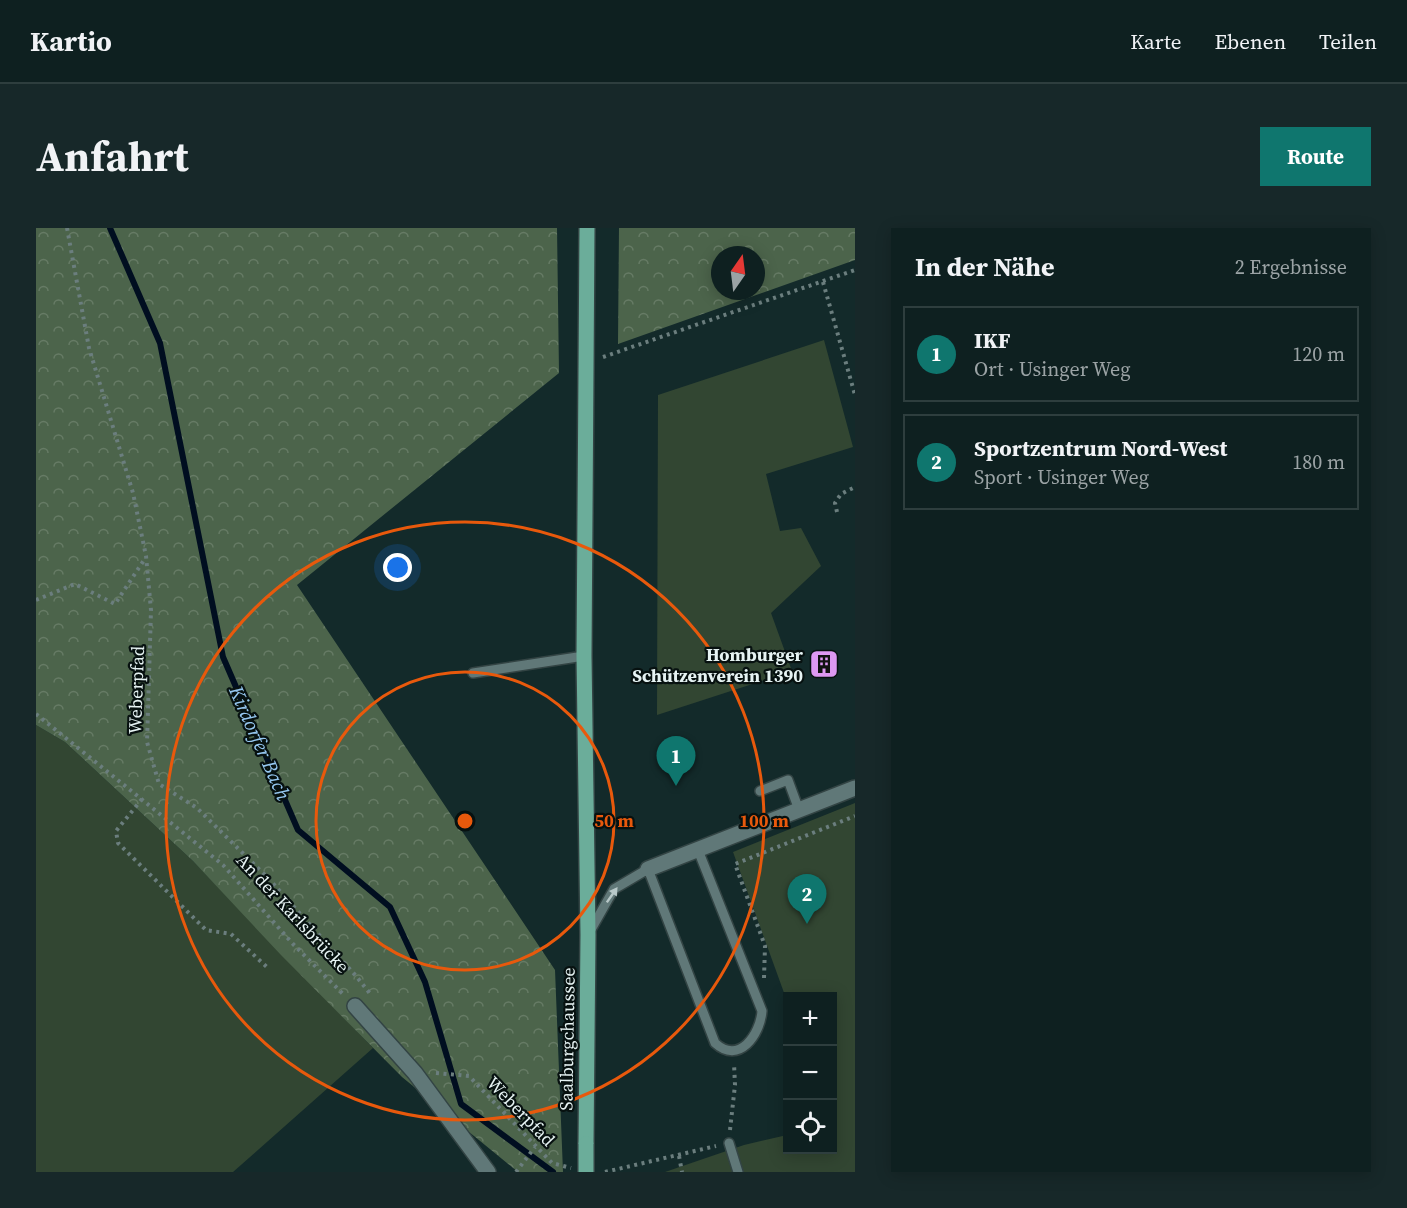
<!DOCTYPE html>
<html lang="de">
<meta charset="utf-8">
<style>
body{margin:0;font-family:"Source Serif 4",serif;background:#172829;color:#f1f3f6}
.controls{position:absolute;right:18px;bottom:18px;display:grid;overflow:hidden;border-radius:0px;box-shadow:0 3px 15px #0003}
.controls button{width:54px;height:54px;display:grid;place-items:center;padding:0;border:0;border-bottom:2px solid #2e3e3e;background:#0e2020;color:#f1f3f6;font:30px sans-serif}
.compass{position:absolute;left:675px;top:18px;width:54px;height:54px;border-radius:50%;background:#0e2020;box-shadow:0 3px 15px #0003;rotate:14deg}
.you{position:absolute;left:362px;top:340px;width:21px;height:21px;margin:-15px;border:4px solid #fff;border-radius:50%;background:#1a73e8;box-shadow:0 0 0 9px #1a73e833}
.badge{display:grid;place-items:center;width:39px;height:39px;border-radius:50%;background:#0f766e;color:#fff;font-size:20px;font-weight:700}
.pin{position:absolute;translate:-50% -50px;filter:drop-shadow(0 2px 3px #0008)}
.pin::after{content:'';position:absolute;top:32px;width:21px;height:18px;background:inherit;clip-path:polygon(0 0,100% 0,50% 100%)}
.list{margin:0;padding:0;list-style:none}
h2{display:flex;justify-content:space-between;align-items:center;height:78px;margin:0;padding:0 24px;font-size:26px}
h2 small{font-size:20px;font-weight:400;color:#9ba3a5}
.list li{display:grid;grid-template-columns:39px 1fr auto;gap:18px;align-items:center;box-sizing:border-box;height:96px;margin:0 12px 12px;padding:0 12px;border:2px solid #2e3e3e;border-radius:0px}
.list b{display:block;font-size:22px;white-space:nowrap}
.list p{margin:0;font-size:20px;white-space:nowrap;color:#9ba3a5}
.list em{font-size:20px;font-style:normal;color:#9ba3a5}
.icon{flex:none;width:33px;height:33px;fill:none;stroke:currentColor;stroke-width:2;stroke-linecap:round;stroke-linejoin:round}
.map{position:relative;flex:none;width:819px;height:944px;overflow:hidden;border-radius:0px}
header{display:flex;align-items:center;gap:36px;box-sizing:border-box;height:84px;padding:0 30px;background:#0e2020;border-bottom:2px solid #2e3e3e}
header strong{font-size:28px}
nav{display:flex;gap:33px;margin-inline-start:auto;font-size:21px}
.intro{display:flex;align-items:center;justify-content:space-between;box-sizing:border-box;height:144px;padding:0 36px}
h1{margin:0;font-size:42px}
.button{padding:15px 27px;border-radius:0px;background:#0f766e;color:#fff;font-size:21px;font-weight:700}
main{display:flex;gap:36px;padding:0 36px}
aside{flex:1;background:#0e2020;border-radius:0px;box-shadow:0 3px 15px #0003}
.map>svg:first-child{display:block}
.grass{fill:#324632}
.forest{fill:url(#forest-crowns);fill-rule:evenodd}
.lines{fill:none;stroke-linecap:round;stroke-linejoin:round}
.stream{stroke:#000e20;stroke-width:6}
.lane-casing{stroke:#344;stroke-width:12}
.street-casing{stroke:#344;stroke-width:18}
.primary-casing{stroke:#344;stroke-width:18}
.path{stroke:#6b7e7e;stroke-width:4;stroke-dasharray:3 4.5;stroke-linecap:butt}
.lane{stroke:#607878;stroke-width:9}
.street{stroke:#607878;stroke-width:15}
.primary{stroke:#6bad9a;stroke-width:15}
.primary-bridge-casing{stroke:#344;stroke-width:18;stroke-linecap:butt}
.primary-bridge{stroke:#6bad9a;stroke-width:15}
.oneway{fill:#b7c8c8}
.ring{fill:none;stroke:#e8590c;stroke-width:3}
.labels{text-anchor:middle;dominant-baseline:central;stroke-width:4.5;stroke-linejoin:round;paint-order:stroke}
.poi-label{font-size:18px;font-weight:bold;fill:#e6f3f3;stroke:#071110;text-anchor:end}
.street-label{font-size:18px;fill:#e6f3f3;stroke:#071110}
.water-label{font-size:20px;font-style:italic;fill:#95c7f0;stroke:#071110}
.centre{fill:#e8590c;stroke:#071110;stroke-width:3}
.ring-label{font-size:18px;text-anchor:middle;font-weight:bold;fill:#e8590c;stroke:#071110;stroke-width:4.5;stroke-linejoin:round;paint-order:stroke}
</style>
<header>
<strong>Kartio</strong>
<nav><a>Karte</a><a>Ebenen</a><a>Teilen</a></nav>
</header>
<div class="intro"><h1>Anfahrt</h1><a class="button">Route</a></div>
<main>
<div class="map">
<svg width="819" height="944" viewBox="0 0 819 944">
<defs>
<pattern id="forest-crowns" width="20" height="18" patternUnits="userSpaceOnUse" patternTransform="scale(1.5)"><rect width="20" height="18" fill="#4c644b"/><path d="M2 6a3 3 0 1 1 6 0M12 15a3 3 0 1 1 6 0" fill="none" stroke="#667b65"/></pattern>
</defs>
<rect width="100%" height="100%" fill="#132a2a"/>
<!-- grass -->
<path class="grass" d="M788,112L817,219L730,246L744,303L765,300L785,338L735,385L756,443L621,487L622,167Z
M0,497L29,514L157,633L337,820L197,944H0Z
M819,575V944H629L708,917L751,907L752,922H796V768H752L751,773L697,624Z"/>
<!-- forest -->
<path class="forest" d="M0,0H521L523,145L261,357L519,742L527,944H482L366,849L245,727L157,633L29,514L0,497Z
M583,0H819V32L582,116ZM684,27H720V63H684Z"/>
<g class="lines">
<!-- stream -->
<path class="stream" d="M74,0L124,115L187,429L262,602L354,679L389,754L425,876L517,944"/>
<!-- lane casing -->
<g class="lane-casing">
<path id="lane" d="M437,445L548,428
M724,563L752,552L763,582
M553,705L578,661L612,641L679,815C703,837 724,807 726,783L662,622
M693,915L702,944"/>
</g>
<!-- street casing -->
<g class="street-casing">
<path id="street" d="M612,641L819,560
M319,778L379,845L452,944"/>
</g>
<!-- primary casing -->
<g class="primary-casing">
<path id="primary" d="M550,916L552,707L548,428L551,0"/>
</g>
<!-- path -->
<path class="path" d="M31,0L53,120L97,265L110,328L115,382L111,514L123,556L161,580L232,650L320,748L336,768
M787,54L819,167
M567,129L819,42
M801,284L799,275L805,266L819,259
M0,372L39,356L79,376L110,329
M0,486L187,637L257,716L309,768
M106,571L80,603L82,615L170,702L195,706L233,741
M728,750L729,718L699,636L819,588
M400,845L433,848L516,935L535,940
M694,902L699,857L698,835
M643,928L646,944
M480,944L499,919
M569,944L680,918"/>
<!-- lane -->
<use href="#lane" class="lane"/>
<!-- street -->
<use href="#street" class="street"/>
<!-- primary -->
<use href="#primary" class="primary"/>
<!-- primary-bridge casing -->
<g class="primary-bridge-casing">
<path id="primary-bridge" d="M550,916V944"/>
</g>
<!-- primary-bridge -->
<use href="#primary-bridge" class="primary-bridge"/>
</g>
<!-- one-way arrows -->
<defs><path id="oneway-solid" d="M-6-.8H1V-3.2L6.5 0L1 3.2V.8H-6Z" transform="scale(1.5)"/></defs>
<use class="oneway" href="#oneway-solid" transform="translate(576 667) rotate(-55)"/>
<!-- distance rings -->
<g class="ring">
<circle cx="429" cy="593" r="149"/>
<circle cx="429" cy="593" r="299"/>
</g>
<!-- icons -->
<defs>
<g id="building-square" transform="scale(1.5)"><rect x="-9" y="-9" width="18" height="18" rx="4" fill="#de98f2" stroke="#071110"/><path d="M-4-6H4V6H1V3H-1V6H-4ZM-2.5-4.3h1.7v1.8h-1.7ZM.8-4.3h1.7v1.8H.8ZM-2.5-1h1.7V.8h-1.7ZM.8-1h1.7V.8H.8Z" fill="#111"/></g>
</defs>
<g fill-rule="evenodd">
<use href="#building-square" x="788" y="436"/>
</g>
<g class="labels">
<!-- poi labels -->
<g class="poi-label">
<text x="767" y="426">Homburger<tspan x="767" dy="21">Schützenverein 1390</tspan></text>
</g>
<!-- street labels -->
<g class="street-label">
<text transform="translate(100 462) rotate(-88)">Weberpfad</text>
<text transform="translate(257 685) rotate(47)">An der Karlsbrücke</text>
<text transform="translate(531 811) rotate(-89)">Saalburgchaussee</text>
<text transform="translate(485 883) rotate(46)">Weberpfad</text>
</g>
<!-- water labels -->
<g class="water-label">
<text transform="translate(224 515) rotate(66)">Kirdorfer Bach</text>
</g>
</g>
<circle cx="429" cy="593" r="9" class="centre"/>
<g class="ring-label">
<text x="578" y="599">50 m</text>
<text x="728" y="599">100 m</text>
</g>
</svg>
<div class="controls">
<button>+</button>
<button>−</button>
<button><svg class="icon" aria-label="locate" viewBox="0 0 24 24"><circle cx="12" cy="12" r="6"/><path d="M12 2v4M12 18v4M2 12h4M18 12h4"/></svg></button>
</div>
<svg class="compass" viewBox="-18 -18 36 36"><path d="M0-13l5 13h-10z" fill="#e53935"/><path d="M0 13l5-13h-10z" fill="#9ba3a5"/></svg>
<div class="you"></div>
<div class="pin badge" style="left:640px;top:558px">1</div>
<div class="pin badge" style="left:771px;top:696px">2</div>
</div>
<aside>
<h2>In der Nähe<small>2 Ergebnisse</small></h2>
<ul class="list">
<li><span class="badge">1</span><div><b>IKF</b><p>Ort · Usinger Weg</p></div><em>120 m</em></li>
<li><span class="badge">2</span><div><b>Sportzentrum Nord-West</b><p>Sport · Usinger Weg</p></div><em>180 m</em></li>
</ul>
</aside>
</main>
